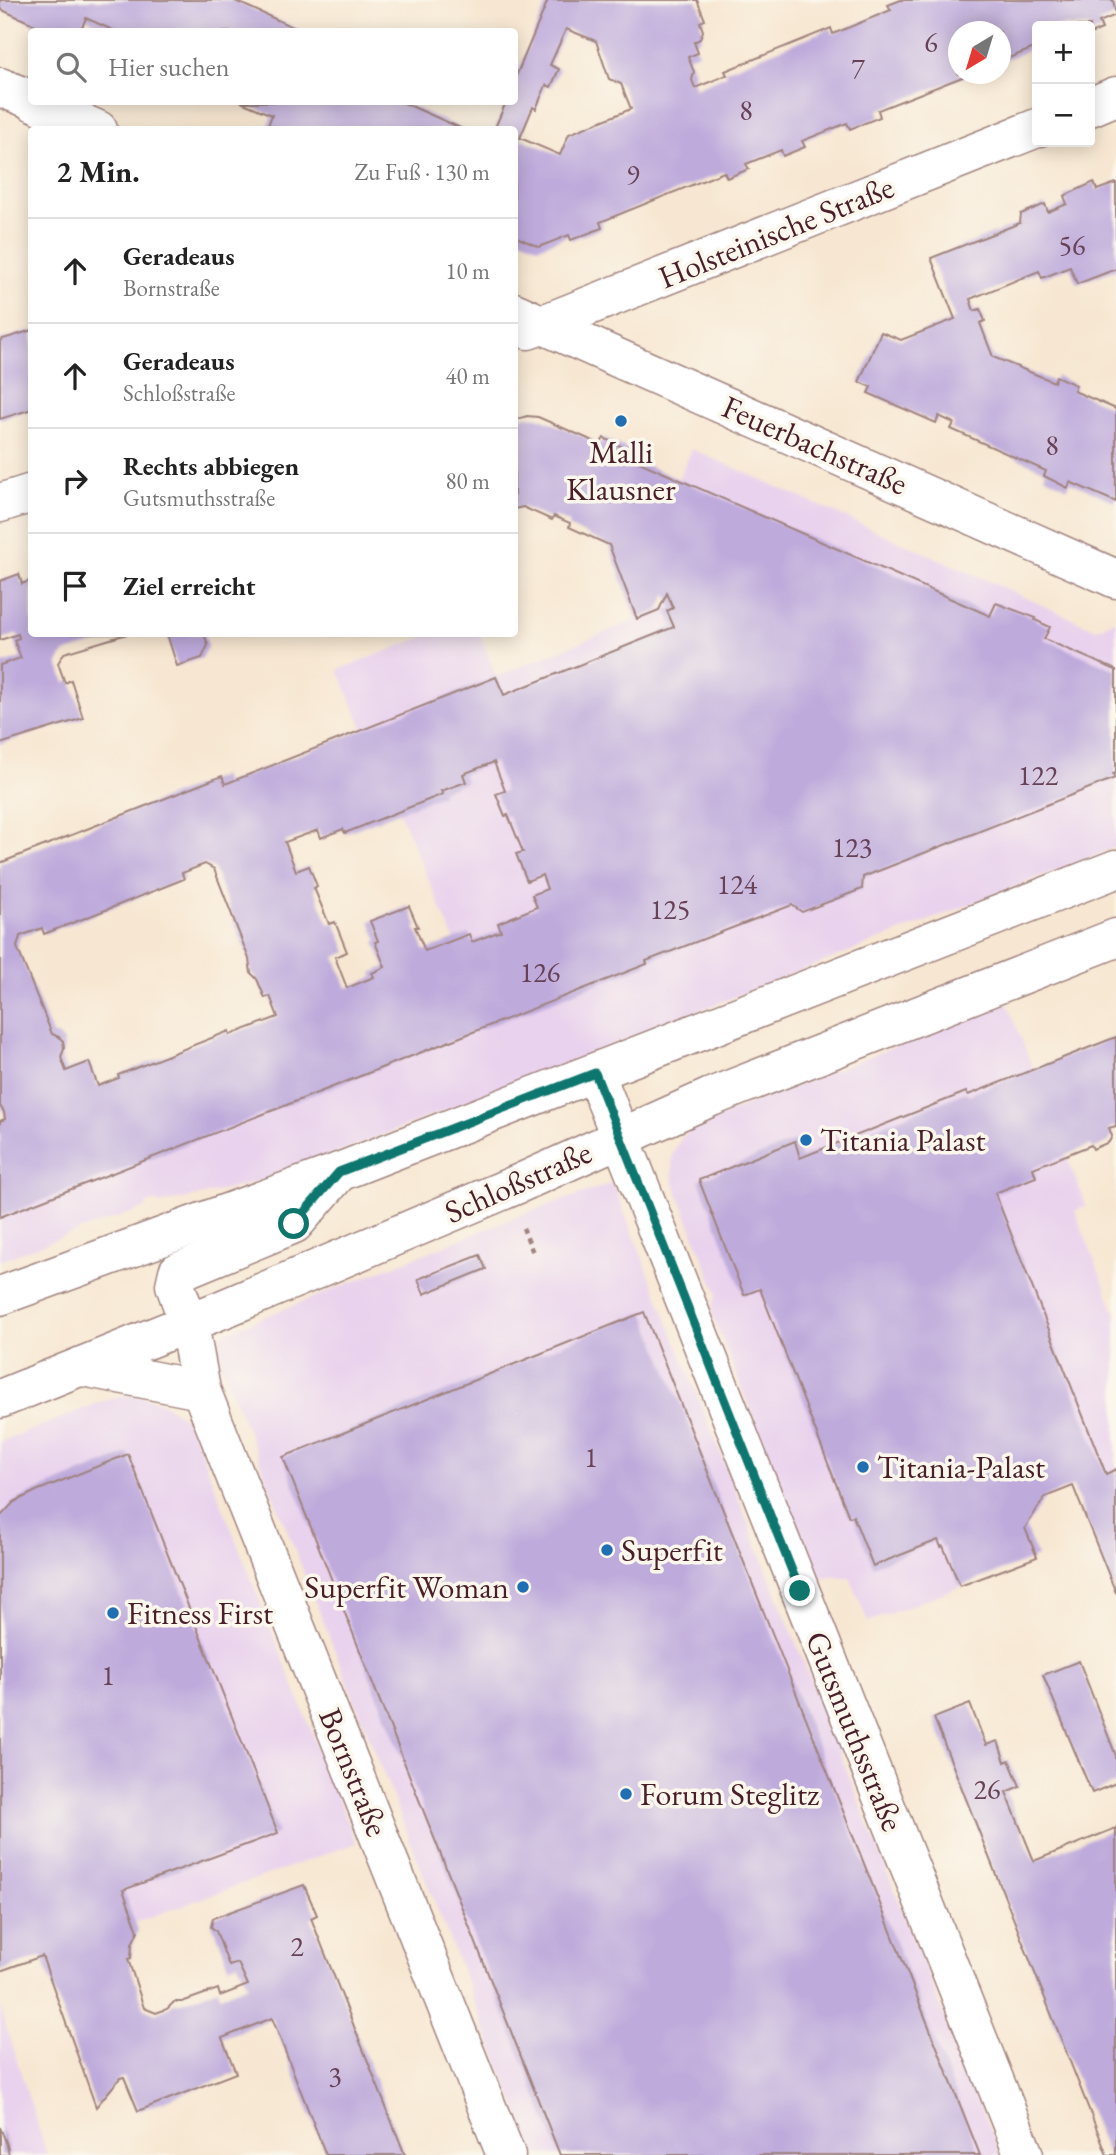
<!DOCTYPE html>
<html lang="de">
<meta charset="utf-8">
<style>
body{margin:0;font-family:"EB Garamond",serif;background:#f2f2f2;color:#222}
.controls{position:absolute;right:21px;top:21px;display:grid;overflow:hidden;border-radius:7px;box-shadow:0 4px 18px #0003}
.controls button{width:63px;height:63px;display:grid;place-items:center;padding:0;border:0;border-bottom:2px solid #e0e0e0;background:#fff;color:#222;font:35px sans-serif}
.compass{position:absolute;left:948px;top:21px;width:63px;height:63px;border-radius:50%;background:#fff;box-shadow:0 4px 18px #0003;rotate:218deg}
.stop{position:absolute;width:21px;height:21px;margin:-16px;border:5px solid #0f766e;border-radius:50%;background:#fff}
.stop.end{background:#0f766e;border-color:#fff;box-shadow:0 2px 7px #0008}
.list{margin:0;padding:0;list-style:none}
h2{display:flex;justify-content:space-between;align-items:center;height:91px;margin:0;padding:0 28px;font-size:30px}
h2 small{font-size:23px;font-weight:400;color:#767676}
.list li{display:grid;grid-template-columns:46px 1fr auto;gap:21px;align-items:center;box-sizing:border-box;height:105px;padding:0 28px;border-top:2px solid #e0e0e0}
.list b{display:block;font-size:26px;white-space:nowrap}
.list p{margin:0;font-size:23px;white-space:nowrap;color:#767676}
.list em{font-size:23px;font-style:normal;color:#767676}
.icon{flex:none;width:38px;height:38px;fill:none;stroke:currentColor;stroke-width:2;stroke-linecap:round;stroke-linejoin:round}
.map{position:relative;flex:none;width:1116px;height:2155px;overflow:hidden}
.search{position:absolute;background:#fff;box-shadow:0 4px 18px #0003;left:28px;top:28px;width:490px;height:77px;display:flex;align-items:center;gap:18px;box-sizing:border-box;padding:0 24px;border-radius:7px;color:#767676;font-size:26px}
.panel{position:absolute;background:#fff;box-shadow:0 4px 18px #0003;left:28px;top:126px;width:490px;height:511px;border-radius:7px}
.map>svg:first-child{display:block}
.built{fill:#e9d2ed}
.building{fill:#beaadb;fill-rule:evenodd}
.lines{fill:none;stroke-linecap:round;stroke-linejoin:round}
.street-casing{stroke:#a0837e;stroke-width:41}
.secondary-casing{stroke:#a0837e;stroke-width:41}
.path{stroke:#a0837e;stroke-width:4.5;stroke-dasharray:5 5;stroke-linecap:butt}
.street{stroke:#fff;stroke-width:38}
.secondary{stroke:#fff;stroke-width:38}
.route{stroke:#0f766e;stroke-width:9}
.poi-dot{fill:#1f6fb2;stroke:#fbf7ec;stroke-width:2.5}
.labels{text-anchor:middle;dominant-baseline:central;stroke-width:7;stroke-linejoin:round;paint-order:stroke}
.number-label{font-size:28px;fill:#674257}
.street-label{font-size:32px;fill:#4a1f2b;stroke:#fbf7ec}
.poi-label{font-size:32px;fill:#4a1f2b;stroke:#fbf7ec;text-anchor:start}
</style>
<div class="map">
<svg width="1116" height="2155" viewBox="0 0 1116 2155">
<rect width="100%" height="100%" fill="#fbf7ec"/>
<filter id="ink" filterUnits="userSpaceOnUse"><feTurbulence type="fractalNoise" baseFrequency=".0143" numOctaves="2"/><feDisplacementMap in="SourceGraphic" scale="14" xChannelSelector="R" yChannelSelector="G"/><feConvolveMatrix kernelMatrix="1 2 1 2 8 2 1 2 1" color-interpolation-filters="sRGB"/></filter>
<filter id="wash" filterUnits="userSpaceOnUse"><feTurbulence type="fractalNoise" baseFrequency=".00686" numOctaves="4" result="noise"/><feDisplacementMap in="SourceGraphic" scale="28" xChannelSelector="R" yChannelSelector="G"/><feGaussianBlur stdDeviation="1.57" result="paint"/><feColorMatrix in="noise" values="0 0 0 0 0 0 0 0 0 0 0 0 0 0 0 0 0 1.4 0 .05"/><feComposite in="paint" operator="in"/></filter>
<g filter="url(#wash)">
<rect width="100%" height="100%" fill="#f7e7d2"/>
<!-- built -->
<path class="built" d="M692,449L1096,629L1116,620V847L283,1174L231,1189L159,1204L157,1201L147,1204L146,1208L75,1232L0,1261V1139L461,955L338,670L431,634H480L496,677L672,605L648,545Z
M1007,1002L1086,1206L1075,1211L1116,1315V1469L1045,1497L1026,1528L1037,1557L868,1622L850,1577H817L712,1314L713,1304L716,1299L717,1293L673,1180L672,1155L682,1137L697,1125Z
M610,1184L614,1186L1000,2155H535L212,1341L216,1336L529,1212Z
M131,1395L155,1400L164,1404L183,1417L193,1432L356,1843L0,1971V1442L109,1399Z
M0,2007L47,2155H0Z"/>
<g id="blocks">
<!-- building -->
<path class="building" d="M0,0H233L304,32H117L86,18L80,32H51L0,9Z
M548,0H697L705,20L700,22L703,31L700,39L694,42L698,53L688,57L694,72L692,80L695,88L727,75L725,71L831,28L833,34L891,10L888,5L901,0H1113L1116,15L1099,22L1102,29L1090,34V26H1037V47L1001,61L1003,68L1000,69V32H958V74H970L878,110L880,117L850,129L847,123L802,141L805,147L783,156L781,150L746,164L749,169L727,178L724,172L600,222L602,228L571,240L569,235L539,247L514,236V130H494L506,102H514V81ZM566,29L596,41L609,79L621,84L631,109L569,134L560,155L520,138L533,107L536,109L546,85L551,87L559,69L550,65Z
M241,102H402L465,130H270L267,128L272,115Z
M1094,182L1097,190L1116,183V269L1077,284L1070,267L1042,278L1039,271L970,299L974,311L980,309L985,321L980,323L993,357L1054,382L1056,376L1076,385L1074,391L1116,409V502L1070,482L1068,488L1044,476L1046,471L951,429L954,423L939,416L936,423L868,393L871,387L859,382L881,332L901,340L955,319L931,258L1020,223L1021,214L1045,204L1048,212L1067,204L1064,196Z
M32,330V409L0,419V340Z
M527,416L538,417L600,444L604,438L633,452L630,458L990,616L996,603L1036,618L1035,620L1050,627L1044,639L1116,670V773L1113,774L1115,778L863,877L862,889L802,912L792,905L646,961L647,964L0,1217V1121L5,1119L4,1112L0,1106V863L222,776L225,784L496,677L504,695L674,627L667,611L673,608L667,593L659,610L637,619L609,545L569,527L570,523L554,516L552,520L523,507L514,509V420ZM494,762L505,791L496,794L505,816L508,815L523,852L516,854L527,881L542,875L547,889L532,895L537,907L498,923L501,931L472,942L469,934L425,951L415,927H418L409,906L370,921L378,941L375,942L385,967L372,973L374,977L347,988L335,957L347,952L335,922L329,924L314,888L317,886L309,866L296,871L285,842L318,830L321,838L343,829L345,833L443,794L441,791L466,782L463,774ZM205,864L214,869L249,959L251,973L257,979L265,998L270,996L278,1017L230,1035L229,1031L118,1075L119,1078L98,1086L89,1062L66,1071L61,1057L64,1049L63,1041L59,1037L52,1034L17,947L20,936L42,928L44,934L116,906L184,879L182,873Z
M19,574L22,584L32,580V634H127L64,653L58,663L65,683L71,680L83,718L0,744V665L21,658L14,640L19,638L18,634L0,640V581Z
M167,634H204L208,645L202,658L177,666Z
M1116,1037V1126L1109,1128L1112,1136L1109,1142L1093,1149L1091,1145L1033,1168L1036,1177L995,1193L1106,1474L1116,1469V1593L1073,1486L1045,1497L1025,1528L1037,1557L960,1586L943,1546L941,1547L938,1540L873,1566L853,1516L849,1517L760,1289L744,1295L699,1180L795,1141L800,1158L966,1092L968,1095Z
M480,1255L486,1269L424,1294L418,1279Z
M644,1312L808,1723L980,2155H560L283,1457Z
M128,1454L278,1833L123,1890L138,1931L132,1944L131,1958L128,1959L144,2008L156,2013L167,2009L174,2002H182L218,1989L220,1996L248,1985L238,1963L229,1966L216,1931L211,1927L213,1918L304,1885L317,1915L311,1918L405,2155H326L272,2018L222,2038L236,2073L138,2111L124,2077L120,2078L96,2107L42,1956L0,1971V1517L14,1502L36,1491Z
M1079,1661L1116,1756V1783L1092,1793L1043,1675Z
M970,1704L986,1745L998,1741L1005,1762L1009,1760L1020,1786L1006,1792L1034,1861L1116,1828V2155H1107L934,1718Z
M0,2127L7,2145L9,2155H0Z"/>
</g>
</g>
<g filter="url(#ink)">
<use href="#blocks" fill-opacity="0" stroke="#a0837e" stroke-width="2"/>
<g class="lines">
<!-- street casing -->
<g class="street-casing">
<path id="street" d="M0,87L32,100
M34,102L98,130
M1090,107L1116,96
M514,312L1116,579
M528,330L1037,128
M0,503L32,493
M595,1073L1024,2155
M339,1172L294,1224L178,1272L175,1285L189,1324L201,1390L506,2155
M83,1367L201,1390"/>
</g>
<!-- secondary casing -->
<g class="secondary-casing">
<path id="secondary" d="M0,1296L339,1172L1116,869
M0,1399L223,1309L518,1184L711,1097L1116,938"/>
</g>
<!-- path -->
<path class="path" d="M523,1228L534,1255"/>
<!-- street -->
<use href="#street" class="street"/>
<!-- secondary -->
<use href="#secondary" class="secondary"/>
</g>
</g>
<g class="lines" filter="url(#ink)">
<!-- route -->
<path class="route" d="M294,1224L339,1172L595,1073L800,1591"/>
</g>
<!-- markers -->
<g class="poi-dot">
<circle cx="621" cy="421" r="7"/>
<circle cx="806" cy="1140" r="7"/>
<circle cx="863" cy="1467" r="7"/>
<circle cx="607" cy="1550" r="7"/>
<circle cx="523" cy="1587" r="7"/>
<circle cx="113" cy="1613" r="7"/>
<circle cx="626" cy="1794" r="7"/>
</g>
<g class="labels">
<!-- number labels -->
<g class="number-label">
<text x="931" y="42">6</text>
<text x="858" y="68">7</text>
<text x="746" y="110">8</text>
<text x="633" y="174">9</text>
<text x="1072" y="245">56</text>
<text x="1052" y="445">8</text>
<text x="1038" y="775">122</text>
<text x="852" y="847">123</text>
<text x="737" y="884">124</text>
<text x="670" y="909">125</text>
<text x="540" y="972">126</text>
<text x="591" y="1457">1</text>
<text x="108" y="1675">1</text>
<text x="987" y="1789">26</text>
<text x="297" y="1946">2</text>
<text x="335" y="2076">3</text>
</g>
<!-- street labels -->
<g class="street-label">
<text transform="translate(776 232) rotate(-22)">Holsteinische Straße</text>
<text transform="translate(815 445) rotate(24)">Feuerbachstraße</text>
<text transform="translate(518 1182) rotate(-24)">Schloßstraße</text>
<text transform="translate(855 1731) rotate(68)">Gutsmuthsstraße</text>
<text transform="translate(354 1772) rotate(68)">Bornstraße</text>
</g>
<!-- poi labels -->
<g class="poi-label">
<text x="621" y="452" text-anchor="middle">Malli<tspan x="621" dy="37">Klausner</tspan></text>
<text x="820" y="1140">Titania Palast</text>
<text x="877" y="1467">Titania-Palast</text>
<text x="621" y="1550">Superfit</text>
<text x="509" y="1587" text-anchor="end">Superfit Woman</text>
<text x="127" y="1613">Fitness First</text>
<text x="640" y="1794">Forum Steglitz</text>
</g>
</g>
</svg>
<div class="controls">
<button>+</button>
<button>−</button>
</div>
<svg class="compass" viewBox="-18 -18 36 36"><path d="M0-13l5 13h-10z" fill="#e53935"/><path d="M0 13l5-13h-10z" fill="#767676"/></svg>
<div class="stop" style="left:294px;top:1224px"></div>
<div class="stop end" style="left:800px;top:1591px"></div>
<div class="search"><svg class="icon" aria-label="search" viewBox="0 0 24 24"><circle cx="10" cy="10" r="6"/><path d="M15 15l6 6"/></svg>Hier suchen</div>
<section class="panel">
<h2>2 Min.<small>Zu Fuß · 130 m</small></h2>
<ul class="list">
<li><svg class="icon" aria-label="ahead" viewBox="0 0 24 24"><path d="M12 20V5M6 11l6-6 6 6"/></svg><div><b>Geradeaus</b><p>Bornstraße</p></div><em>10 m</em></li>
<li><svg class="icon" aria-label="ahead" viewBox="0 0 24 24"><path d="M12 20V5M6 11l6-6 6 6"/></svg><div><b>Geradeaus</b><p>Schloßstraße</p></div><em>40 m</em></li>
<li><svg class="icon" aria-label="right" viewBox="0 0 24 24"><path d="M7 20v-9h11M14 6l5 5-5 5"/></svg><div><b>Rechts abbiegen</b><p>Gutsmuthsstraße</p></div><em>80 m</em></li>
<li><svg class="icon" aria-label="arrive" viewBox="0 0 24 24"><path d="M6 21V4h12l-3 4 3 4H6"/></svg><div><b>Ziel erreicht</b></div></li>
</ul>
</section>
</div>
